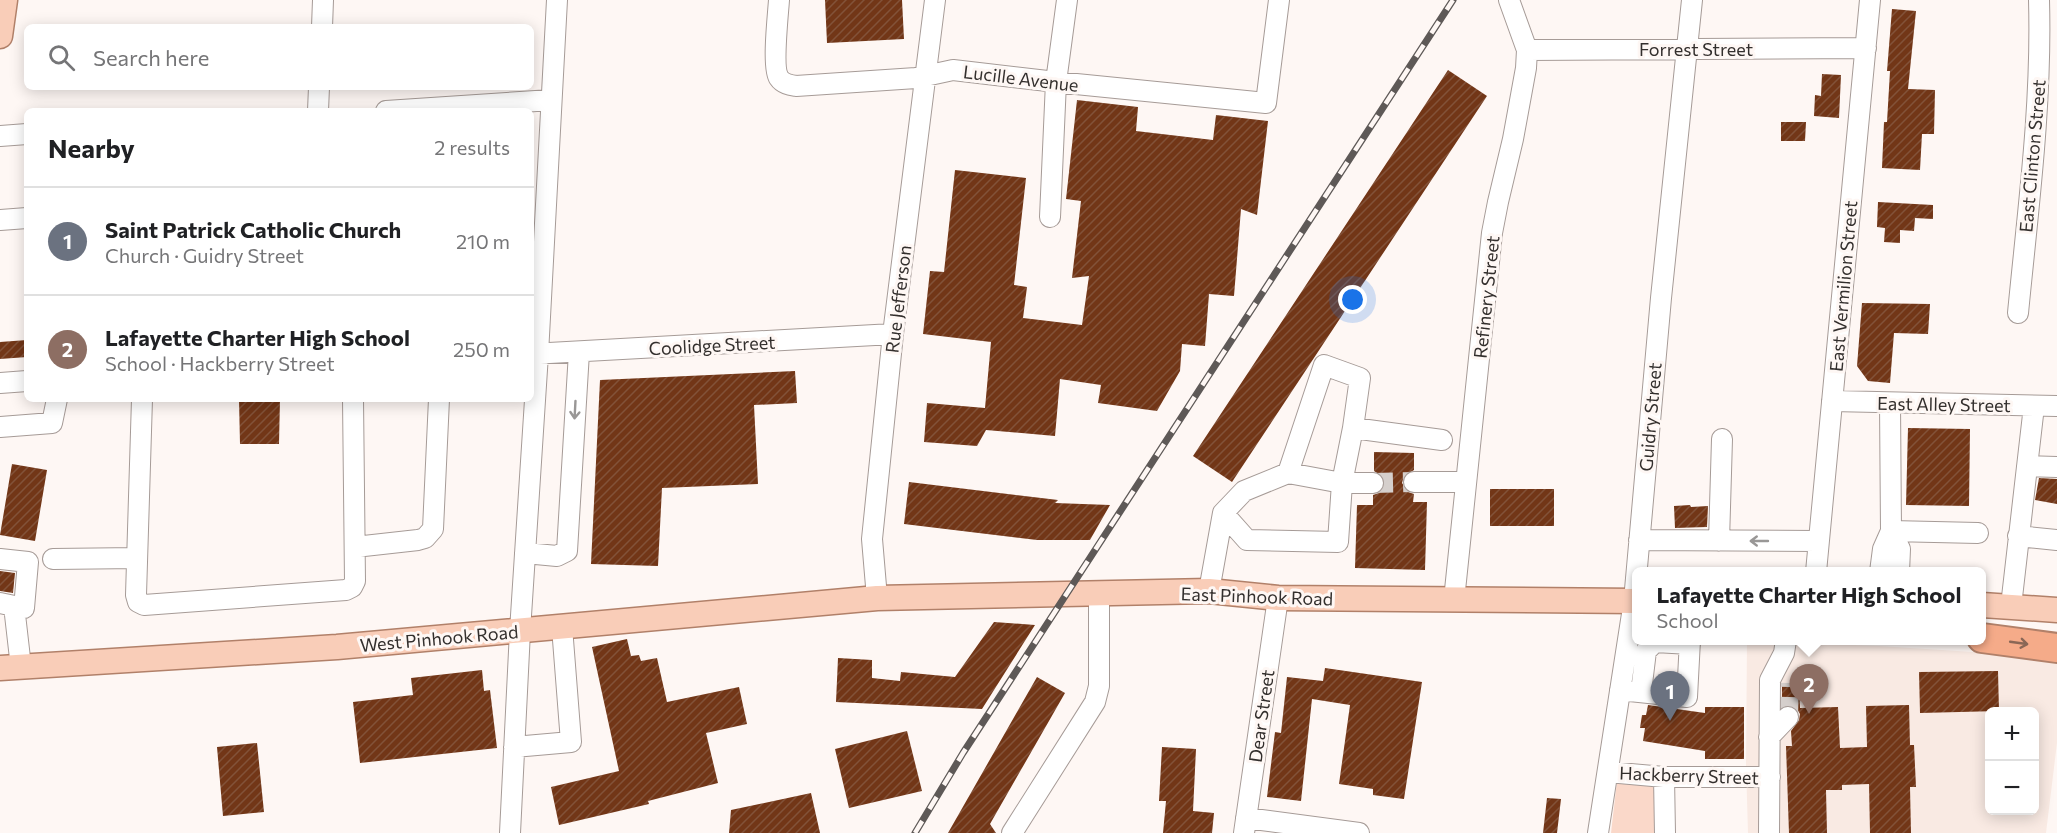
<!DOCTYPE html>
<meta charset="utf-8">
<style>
body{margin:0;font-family:Commissioner,sans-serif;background:#f2f2f2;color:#202124}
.controls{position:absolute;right:18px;bottom:18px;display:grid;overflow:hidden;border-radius:9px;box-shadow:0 3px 15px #0003}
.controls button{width:54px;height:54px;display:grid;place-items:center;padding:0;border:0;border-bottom:2px solid #e0e0e0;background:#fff;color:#202124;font:30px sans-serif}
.you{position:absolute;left:1353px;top:300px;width:21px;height:21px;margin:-15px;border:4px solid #fff;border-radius:50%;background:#1a73e8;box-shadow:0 0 0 9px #1a73e833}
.badge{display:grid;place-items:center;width:39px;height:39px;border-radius:50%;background:#3c7990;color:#fff;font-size:20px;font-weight:700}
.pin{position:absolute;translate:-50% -50px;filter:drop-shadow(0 2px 3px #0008)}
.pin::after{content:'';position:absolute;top:32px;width:21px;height:18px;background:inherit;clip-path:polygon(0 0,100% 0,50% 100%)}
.popup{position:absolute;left:1632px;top:567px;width:354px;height:78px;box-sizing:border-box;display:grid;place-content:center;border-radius:9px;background:#fff;filter:drop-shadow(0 2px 4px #0005);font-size:20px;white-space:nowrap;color:#757577}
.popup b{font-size:22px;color:#202124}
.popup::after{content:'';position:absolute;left:50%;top:100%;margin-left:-12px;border:12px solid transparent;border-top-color:#fff}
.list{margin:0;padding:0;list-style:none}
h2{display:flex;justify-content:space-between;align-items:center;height:78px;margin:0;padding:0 24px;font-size:26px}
h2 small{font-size:20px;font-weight:400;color:#757577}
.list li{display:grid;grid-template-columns:39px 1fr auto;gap:18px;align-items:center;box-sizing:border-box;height:108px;padding:0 24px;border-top:2px solid #e0e0e0}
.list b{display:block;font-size:22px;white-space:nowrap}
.list p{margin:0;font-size:20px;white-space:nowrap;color:#757577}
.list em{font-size:20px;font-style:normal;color:#757577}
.icon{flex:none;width:33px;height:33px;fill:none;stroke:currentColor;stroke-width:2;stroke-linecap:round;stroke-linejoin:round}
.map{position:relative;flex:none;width:2057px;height:833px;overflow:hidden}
.search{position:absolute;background:#fff;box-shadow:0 3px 15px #0003;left:24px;top:24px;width:510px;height:66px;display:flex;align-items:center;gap:15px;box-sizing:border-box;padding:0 21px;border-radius:9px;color:#757577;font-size:22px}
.panel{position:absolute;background:#fff;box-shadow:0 3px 15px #0003;left:24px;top:108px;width:510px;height:294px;border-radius:9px}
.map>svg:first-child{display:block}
.built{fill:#f9eae3;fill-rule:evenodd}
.grass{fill:#fad8c9}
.building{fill:url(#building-hatch)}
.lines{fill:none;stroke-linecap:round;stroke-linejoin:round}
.minor-tunnel{stroke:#d5cfcc;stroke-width:20;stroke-dasharray:20 10;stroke-linecap:butt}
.minor-casing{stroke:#a69b97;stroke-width:22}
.major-casing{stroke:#b18069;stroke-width:27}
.highway-casing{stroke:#b18069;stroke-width:32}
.minor{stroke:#fff;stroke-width:20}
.major{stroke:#f9cdb8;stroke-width:24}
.highway{stroke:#f5ab89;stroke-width:28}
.rail-casing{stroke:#5e5957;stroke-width:7}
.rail{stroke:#fef7f4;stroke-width:4.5;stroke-dasharray:14;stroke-linecap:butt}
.oneway{stroke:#999796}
.oneway2{stroke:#8a6756}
.labels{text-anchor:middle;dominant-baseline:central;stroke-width:6;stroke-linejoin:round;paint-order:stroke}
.street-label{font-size:18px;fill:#332f2d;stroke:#fef7f4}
</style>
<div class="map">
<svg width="2057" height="833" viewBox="0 0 2057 833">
<defs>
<pattern id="building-hatch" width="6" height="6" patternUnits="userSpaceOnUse" patternTransform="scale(1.5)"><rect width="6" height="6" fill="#723617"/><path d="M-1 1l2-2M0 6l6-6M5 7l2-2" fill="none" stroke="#825239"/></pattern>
</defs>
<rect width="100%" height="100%" fill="#fef7f4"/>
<!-- built -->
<path class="built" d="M1747,641L1879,646L2004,654L2057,664V743L2046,833H1748L1746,765ZM1990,712H2034V810H1990Z"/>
<!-- grass -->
<path class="grass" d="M1617,781L1658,783V833H1611Z"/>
<!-- building -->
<path class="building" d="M825,0H902L904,39L827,43Z
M1892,9L1916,11L1908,89L1935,90L1934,134H1922L1920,170L1882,168L1884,122H1887L1890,71H1887Z
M1448,70L1487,96L1232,482L1193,456Z
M1822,74L1841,75L1839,118L1814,116L1815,95L1821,96Z
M1077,100L1138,107L1136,131L1213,140L1216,115L1268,121L1257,215L1241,209L1234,296L1209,294L1205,346L1182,344L1180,371L1157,411L1098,403L1101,385L1060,379L1055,436L986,430L977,446L924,442L927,403L985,408L991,342L923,334L930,271L944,272L955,170L1026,178L1014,285L1027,287L1023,318L1082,325L1089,276L1072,278L1081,201L1066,199Z
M1781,122H1806L1805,141H1781Z
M1878,202L1933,205V219L1915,218L1914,231L1900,230V243L1884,242L1885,228L1877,227Z
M1862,303L1930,304L1928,334L1894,333L1890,383L1868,381L1857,366Z
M27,340V357L0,359V342Z
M795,371L797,403L754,405L758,484L662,488L658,566L591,564L600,380Z
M239,399H280L279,444H240Z
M1908,428L1970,429L1969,506L1906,505Z
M1374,452L1414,453V470L1404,476L1402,483L1408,492L1414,494L1413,502H1427L1425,570L1355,568L1357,505H1373V495L1379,493L1385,484L1383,477L1374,471Z
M12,464L47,470L35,541L0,535Z
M2039,478L2057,479V504L2035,500Z
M909,482L1058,500L1055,503L1110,505L1090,540H1037L904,524Z
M1490,489H1554V526H1490Z
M1690,505L1691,507L1708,506L1707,527L1675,528L1674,506Z
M0,571L15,573L13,593L0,591Z
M994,622L1035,625L982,709L836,702L838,658L872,660V678L900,681L901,672L955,677Z
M627,639L631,656L639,655L641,661L657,658L667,702L739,687L747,724L706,733L718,783L648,801L649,804L559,825L551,787L619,771L592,647Z
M1325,668L1422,682L1404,799L1373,795V789L1339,784L1350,705L1312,699L1301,801L1267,797L1275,732L1281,733L1287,677L1323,681Z
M482,670L484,691L490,690L497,748L360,763L353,702L413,695L411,678Z
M1998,671L1999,711L1920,713L1919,672Z
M1037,677L1065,693L990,824L996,833H948Z
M1782,683H1799L1800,708L1838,707L1840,748L1867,747L1866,706L1909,705L1910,745H1914L1916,787H1910L1911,833H1870L1869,784L1842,785V790H1826L1827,833H1789L1786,746H1792L1791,731L1799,720L1800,714L1797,709L1791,706L1782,707Z
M1648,705L1705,713V707H1744V759H1705V751L1643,741L1645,728H1640L1642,715H1646Z
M907,731L922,791L849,808L835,749Z
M257,743L264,812L223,816L217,747Z
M1162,747L1196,749L1193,811L1214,813L1212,833H1163L1166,801H1159Z
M811,793L820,833H729L731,810Z
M1547,798L1561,799L1557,833H1543Z"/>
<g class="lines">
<!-- minor-tunnel -->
<path class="minor-tunnel" d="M1373,483L1414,482
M1788,717L1789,683"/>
<!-- minor casing -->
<g class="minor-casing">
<path id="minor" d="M779,0C778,15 772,68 779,78C783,84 790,85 796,86L916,78L953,70L1056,82L1266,103L1279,0
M322,27L323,0
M1527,50L1866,48
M318,111L319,87
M386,111L551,100
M0,136L27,134
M1050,217L1056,82L1067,0
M0,220L27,218
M2018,313C2028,209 2042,105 2039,0
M531,354L893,334
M0,383L27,381
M142,399L136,595L138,602L144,605L346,590L352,587L355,581L353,399
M1832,401L2057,406
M0,427L52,423L57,399
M1353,428L1442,440
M2027,466L2057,467
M1288,473L1324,365L1360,378L1353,428L1342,483L1288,473L1244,491L1223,513L1247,540L1338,542L1342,483H1373
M1414,482H1466
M1891,531L1978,533
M1891,531L1900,549L1899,572
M2018,536L2057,540
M1639,540L1818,541
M1719,541L1722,439
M355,547L418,540L425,538L433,529L439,399
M525,553L557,556L567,551L579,352
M0,559L28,562L24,608L0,603
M53,559L137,558
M1816,572L1870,0
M1880,572L1883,549L1891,531L1890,403
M1209,591L1223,513
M877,598L872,539L893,334L935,0
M1454,600L1492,233L1498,202L1513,139L1526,68L1527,50L1509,0
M14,606L21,667
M2011,606L2034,406
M1620,690L1687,697L1690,640
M1641,692L1646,651L1655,642L1690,644
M1769,737L1788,717
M514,747L571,742L562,627
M1608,772L1664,777H1770
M1664,777L1665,833
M1246,818L1359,833
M510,833L520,631L538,354L557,0
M1012,833L1095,702L1099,686V594
M1244,833L1278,598
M1598,833L1634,601L1661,298L1692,0
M1769,833L1770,680L1784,653L1786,640"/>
</g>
<!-- major casing -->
<g class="major-casing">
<path id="major" d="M0,36L5,0
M1982,605L2057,610
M0,668L337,647L877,598L1209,591L1278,598L1636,601"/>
</g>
<!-- highway casing -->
<g class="highway-casing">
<path id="highway" d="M1982,638L2057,648"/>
</g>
<!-- minor -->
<use href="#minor" class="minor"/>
<!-- major -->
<use href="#major" class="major"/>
<!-- highway -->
<use href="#highway" class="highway"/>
<!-- rail casing -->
<g class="rail-casing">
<path id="rail" d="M915,833L963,753L1453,0"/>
</g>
<!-- rail -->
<use href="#rail" class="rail"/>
</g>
<!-- one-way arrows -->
<defs><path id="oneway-shaft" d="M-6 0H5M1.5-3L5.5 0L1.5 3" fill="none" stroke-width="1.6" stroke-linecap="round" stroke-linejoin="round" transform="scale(1.5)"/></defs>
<g class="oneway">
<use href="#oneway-shaft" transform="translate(575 410) rotate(93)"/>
<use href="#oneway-shaft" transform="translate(1759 541) rotate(-180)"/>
</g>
<use class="oneway2" href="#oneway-shaft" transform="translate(2019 643) rotate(8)"/>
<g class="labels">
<!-- street labels -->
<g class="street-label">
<text x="1696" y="49">Forrest Street</text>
<text transform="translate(1021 78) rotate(7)">Lucille Avenue</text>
<text transform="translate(2032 156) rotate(-85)">East Clinton Street</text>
<text transform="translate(1843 286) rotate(-85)">East Vermilion Street</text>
<text transform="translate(1486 297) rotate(-84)">Refinery Street</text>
<text transform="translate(898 299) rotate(-83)">Rue Jefferson</text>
<text transform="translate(712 345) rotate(-3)">Coolidge Street</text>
<text transform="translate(1944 404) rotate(1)">East Alley Street</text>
<text transform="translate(1650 417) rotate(-85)">Guidry Street</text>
<text transform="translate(1257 596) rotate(2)">East Pinhook Road</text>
<text transform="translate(439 638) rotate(-5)">West Pinhook Road</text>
<text transform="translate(1261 716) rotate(-82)">Dear Street</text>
<text transform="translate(1689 775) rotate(2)">Hackberry Street</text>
</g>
</g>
</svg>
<div class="controls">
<button>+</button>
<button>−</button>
</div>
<div class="you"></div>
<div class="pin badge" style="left:1670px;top:721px;background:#6b7280">1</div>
<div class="pin badge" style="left:1809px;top:714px;background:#8d6e63">2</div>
<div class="popup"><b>Lafayette Charter High School</b>School</div>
<div class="search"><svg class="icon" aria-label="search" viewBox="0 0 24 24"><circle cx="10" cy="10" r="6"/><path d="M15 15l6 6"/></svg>Search here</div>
<section class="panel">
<h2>Nearby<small>2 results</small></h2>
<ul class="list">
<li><span class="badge" style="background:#6b7280">1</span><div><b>Saint Patrick Catholic Church</b><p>Church · Guidry Street</p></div><em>210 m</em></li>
<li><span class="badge" style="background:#8d6e63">2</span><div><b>Lafayette Charter High School</b><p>School · Hackberry Street</p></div><em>250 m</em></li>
</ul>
</section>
</div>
